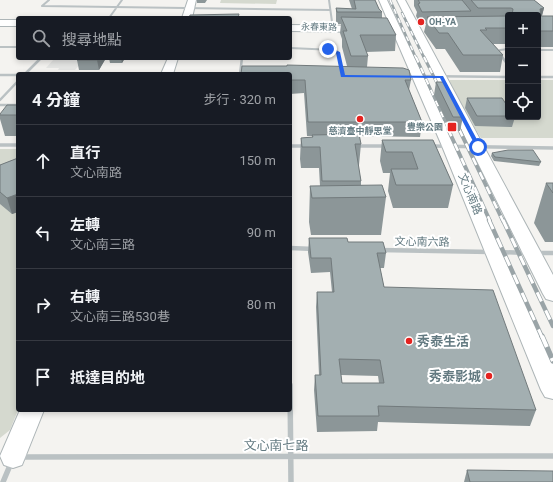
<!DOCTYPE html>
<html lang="zh-TW">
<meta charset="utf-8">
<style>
body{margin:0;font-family:Roboto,"Noto Sans TC",sans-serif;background:#20242c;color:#f1f3f6}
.controls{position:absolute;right:12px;top:12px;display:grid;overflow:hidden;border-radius:4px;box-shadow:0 2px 6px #0003}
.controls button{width:36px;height:36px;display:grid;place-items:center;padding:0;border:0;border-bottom:1px solid #363941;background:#171b24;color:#f1f3f6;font:20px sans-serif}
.stop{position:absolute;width:12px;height:12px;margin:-9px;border:3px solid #2563eb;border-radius:50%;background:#fff}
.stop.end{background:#2563eb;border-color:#fff;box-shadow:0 1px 4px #0008}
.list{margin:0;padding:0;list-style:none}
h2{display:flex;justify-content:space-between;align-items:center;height:52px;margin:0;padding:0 16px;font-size:17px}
h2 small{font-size:13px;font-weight:400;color:#9ea1a6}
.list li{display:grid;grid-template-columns:26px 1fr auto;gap:12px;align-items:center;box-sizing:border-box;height:72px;padding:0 16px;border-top:1px solid #363941}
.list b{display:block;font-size:15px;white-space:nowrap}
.list p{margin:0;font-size:13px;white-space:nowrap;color:#9ea1a6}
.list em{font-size:13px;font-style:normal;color:#9ea1a6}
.icon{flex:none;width:22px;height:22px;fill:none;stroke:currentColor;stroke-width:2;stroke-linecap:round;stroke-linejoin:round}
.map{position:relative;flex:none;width:553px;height:482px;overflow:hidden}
.search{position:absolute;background:#171b24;box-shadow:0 2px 6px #0003;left:16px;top:16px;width:276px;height:44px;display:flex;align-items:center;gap:10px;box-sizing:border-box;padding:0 14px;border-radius:4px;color:#9ea1a6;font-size:15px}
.panel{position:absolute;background:#171b24;box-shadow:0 2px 6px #0003;left:16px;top:72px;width:276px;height:340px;border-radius:4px}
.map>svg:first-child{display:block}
.built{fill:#e4e5e3}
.green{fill:#d5d9cf}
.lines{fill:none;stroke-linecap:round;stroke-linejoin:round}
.secondary-casing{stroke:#adb5b7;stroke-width:2}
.street-far4{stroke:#bac1c3;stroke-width:2}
.street-far3{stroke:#bac1c3;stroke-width:2.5}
.street-far2{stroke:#bac1c3;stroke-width:3.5}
.street-far1{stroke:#bac1c3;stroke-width:4.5}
.street{stroke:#bac1c3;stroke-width:5.5}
.secondary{fill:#fff;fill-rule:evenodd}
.rail-far4-casing{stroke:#9aa4a7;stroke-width:2.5}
.rail-far3-casing{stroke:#9aa4a7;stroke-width:3}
.rail-far2-casing{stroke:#9aa4a7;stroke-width:4}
.rail-far1-casing{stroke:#9aa4a7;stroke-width:4.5}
.rail-casing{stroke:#9aa4a7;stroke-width:5.5}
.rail-far4{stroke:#fff;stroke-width:1.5;stroke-dasharray:5;stroke-linecap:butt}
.rail-far3{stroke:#fff;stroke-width:2;stroke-dasharray:6;stroke-linecap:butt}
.rail-far2{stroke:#fff;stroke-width:2.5;stroke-dasharray:8;stroke-linecap:butt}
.rail-far1{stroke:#fff;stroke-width:3;stroke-dasharray:10;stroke-linecap:butt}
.rail{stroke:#fff;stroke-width:4;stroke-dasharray:12;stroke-linecap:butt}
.wall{fill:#8c9698;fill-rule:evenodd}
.shaded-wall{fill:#727a7c}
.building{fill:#a3afb1;stroke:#727a7c;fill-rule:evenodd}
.route{fill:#2563eb}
.poi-dot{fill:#e42320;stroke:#fff;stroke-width:1.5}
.labels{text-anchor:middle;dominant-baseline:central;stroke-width:4;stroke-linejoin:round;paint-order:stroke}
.far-poi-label{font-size:9px;font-weight:bold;fill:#637a81;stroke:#fff;text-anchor:start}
.far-street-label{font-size:9px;fill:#637a81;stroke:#fff}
.street-label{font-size:11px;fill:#637a81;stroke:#fff}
.near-poi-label{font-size:13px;font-weight:bold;fill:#637a81;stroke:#fff;text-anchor:start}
.near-street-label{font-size:13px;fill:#637a81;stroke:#fff}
</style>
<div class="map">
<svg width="553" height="482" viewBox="0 0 553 482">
<rect width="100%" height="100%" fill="#f4f3f0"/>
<!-- built -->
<path class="built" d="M50,58H81L79,62H82L75,70H58L59,68H46L54,59Z"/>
<!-- green -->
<path class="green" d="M221,0H277L276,4L220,3Z
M450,80H508V117H538V80H553V138H481L448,83Z
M0,149H18V410L10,430L0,438Z"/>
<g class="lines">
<!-- secondary casing -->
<g class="secondary-casing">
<path id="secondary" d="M188,0H196L192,18H182Z
M379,0H387L456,146L553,363V399L545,397L541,390L442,146Z
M397,0H405L553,275V301L546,299L543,294Z
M0,20H18V26H0Z
M290,25L365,26L370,29L365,32L290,31Z
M168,58H178L173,74H161Z
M20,410H44L22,465L13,468L4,465L0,456Z"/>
</g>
<!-- street-far4 -->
<path class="street-far4" d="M49,0L42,6L330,10
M329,0L333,29
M109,18L122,0
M0,47H18
M290,48L334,50L338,52L339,58
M538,50H553
M502,58L498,52L500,50L508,49"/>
<!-- street-far3 -->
<path class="street-far3" d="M339,57L341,70
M502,57L508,65
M25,74L41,58
M240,74L242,58
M0,75H18
M418,76L508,77
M538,77H553
M0,100L18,81
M0,105H18"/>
<!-- street-far2 -->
<path class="street-far2" d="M0,145H18
M290,146H305
M357,146H387
M431,146L553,148"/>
<!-- street-far1 -->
<path class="street-far1" d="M290,248L314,249
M380,250L490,252
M498,252L528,253
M536,253H553"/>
<!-- street -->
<path class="street" d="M290,385L291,482
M21,457L553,456
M3,482L11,463"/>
<!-- secondary -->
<use href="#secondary" class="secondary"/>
<!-- rail-far4 casing -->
<g class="rail-far4-casing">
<path id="rail-far4" d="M390,0L416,58
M402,13L424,58"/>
</g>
<!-- rail-far3 casing -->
<g class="rail-far3-casing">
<path id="rail-far3" d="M416,57L449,130
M424,57L441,91
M455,120L460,130"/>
</g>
<!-- rail-far2 casing -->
<g class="rail-far2-casing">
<path id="rail-far2" d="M448,129L490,221
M459,129L503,221"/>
</g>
<!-- rail-far1 casing -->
<g class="rail-far1-casing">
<path id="rail-far1" d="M489,220L542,337
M503,220L553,326"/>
</g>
<!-- rail casing -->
<g class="rail-casing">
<path id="rail" d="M542,336L553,361"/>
</g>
<!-- rail-far4 -->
<use href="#rail-far4" class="rail-far4"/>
<!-- rail-far3 -->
<use href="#rail-far3" class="rail-far3"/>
<!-- rail-far2 -->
<use href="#rail-far2" class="rail-far2"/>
<!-- rail-far1 -->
<use href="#rail-far1" class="rail-far1"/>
<!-- rail -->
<use href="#rail" class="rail"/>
</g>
<!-- wall -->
<path class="wall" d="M197,0H207L205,3H197Z
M349,0H375L379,9L382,12V18L396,35L395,51L366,52L368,56L367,67L411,80L409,90L422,122L420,137L359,136L361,144L359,165H358L361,181V185L386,197L381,235H311L309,222L310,186H320L319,168H301L300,159L301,138L312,137V136H307L304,93L290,94V74L347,66L342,47V39L340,33L341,24H337L336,21V8L352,9Z
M414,0H462L463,1V0H534L544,8L542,16H553V47H538V15H508V44H493L503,55L500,72H460L445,49H436L424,32L426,24H420L416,16L417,12L414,6Z
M79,58H106L99,70H79L77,60Z
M109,58H125L122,63H110Z
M436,82L463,117L460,131H451L434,95Z
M467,98L508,107V117H515L512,127L475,126L465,108Z
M18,105V136H5L0,119V114Z
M382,140H433L453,185L448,208H393L388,191L390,173H383L380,161Z
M492,153L541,162L539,166L494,161L491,156Z
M18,158V212L12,214L0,204V165Z
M546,183H553V242H545L534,223Z
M309,238L348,242L386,253L384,268H380L384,287L536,410L530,426L378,422L377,431L317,432L314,390L315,375H319L316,307L317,292H332L330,272L311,273L308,252ZM341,375L378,376L379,383H342Z
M467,470L553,482H464Z"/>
<!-- shaded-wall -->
<path class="shaded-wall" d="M544,8L540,22V9Z
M99,58H106L99,70L97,60Z
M121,58H125L122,63Z
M18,194V212L12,214L7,198Z"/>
<!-- building -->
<path class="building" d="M354,0H375L379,9L382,12H337L336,8L356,9Z
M418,0H462L471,11L422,12L418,4L420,3Z
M471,0H534L544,8L540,9L541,16H553V31H538V15H512L513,9L511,8H478Z
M239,14L238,18H189L190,15Z
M508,16V28H485L487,30H480L503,55H463L448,33H439L427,17Z
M341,17L387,18L396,35H360L368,56H351L343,31H347Z
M79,58H99L97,60H77Z
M287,65L403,68L409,70L411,80H405L422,122H308L305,80H290V74H241L242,66H287Z
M436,82H445L463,117H453Z
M467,98H502L508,107V116H477Z
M7,105H18V115H0V114Z
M359,134L361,144H355L361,181H322L320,147H302L301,138L313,137L312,135Z
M382,140H433L453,185H396L391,169H418L412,152H386Z
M508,150H533L541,162L495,157L492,153Z
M18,158V194L7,198L0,192V165Z
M546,183H553V193Z
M382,185L386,197L312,198L310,186Z
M309,238H347L348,242H383L386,253H377L384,287L493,290L536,410L378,406L379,416H318L315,375H321L317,292H334L331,258H311ZM339,359L380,360L384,383H342Z
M467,470L553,471V482H470Z"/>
<!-- route -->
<path class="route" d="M328,48L340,52L345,75L443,76L481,147L478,149L476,147L440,78L341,77L336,53L327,49Z"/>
<!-- markers -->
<g class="poi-dot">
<circle cx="421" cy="22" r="4"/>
<circle cx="360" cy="119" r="4"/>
<rect x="447" y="122" width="10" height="10" rx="2"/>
<circle cx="409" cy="341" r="4"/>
<circle cx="489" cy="376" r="4"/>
</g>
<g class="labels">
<!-- far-poi labels -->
<g class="far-poi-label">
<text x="429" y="22">OH-YA</text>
<text x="443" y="127" text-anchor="end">豐樂公園</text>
<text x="360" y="131" text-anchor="middle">慈濟臺中靜思堂</text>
</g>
<!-- far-street labels -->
<g class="far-street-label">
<text transform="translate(319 27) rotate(1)">永春東路</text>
</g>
<!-- street labels -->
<g class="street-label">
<text transform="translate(470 194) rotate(67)">文心南路</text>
<text transform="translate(422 242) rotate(1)">文心南六路</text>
</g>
<!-- near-poi labels -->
<g class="near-poi-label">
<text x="417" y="341">秀泰生活</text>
<text x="481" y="376" text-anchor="end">秀泰影城</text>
</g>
<!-- near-street labels -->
<g class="near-street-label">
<text x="276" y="445">文心南七路</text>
</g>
</g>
</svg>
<div class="controls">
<button>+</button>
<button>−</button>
<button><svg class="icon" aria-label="locate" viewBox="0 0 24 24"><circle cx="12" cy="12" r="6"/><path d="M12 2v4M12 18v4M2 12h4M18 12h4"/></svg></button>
</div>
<div class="stop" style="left:478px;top:147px"></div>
<div class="stop end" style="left:328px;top:49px"></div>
<div class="search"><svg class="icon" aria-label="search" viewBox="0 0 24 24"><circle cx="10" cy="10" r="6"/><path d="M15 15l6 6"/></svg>搜尋地點</div>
<section class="panel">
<h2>4 分鐘<small>步行 · 320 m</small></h2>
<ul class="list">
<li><svg class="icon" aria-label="ahead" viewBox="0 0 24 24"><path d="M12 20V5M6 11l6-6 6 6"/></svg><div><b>直行</b><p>文心南路</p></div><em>150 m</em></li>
<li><svg class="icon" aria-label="left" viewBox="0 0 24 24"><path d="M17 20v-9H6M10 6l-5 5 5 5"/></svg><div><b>左轉</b><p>文心南三路</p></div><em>90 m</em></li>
<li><svg class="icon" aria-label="right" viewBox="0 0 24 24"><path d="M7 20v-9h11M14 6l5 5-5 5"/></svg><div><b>右轉</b><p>文心南三路530巷</p></div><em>80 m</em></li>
<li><svg class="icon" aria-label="arrive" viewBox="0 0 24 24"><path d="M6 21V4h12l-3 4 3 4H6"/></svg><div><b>抵達目的地</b></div></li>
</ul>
</section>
</div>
